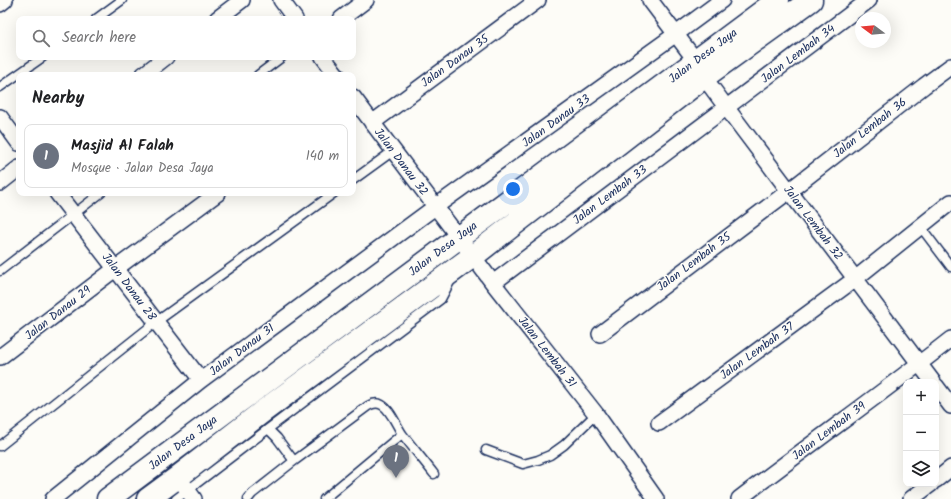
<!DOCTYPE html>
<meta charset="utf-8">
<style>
body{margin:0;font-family:Kalam,sans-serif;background:#f2f2f2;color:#202124}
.controls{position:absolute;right:12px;bottom:12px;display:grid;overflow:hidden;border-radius:8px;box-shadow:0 4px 16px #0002}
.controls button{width:36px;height:36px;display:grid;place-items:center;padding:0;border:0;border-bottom:1px solid #e0e0e0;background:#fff;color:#202124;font:20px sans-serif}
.compass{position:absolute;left:855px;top:12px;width:36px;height:36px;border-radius:50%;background:#fff;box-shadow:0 4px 16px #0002;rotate:286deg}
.you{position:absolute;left:513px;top:189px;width:14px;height:14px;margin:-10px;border:3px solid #fff;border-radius:50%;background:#1a73e8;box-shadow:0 0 0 6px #1a73e833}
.badge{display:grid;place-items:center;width:26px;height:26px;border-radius:50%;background:#1f6fb2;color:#fff;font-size:13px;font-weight:700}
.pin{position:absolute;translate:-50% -33px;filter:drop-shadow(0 1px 2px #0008)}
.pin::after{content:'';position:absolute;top:21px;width:14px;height:12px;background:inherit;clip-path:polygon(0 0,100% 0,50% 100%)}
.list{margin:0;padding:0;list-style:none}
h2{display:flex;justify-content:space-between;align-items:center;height:52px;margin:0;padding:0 16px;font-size:17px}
h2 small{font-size:13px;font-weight:400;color:#757577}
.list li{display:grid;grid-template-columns:26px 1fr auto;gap:12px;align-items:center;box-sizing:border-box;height:64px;margin:0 8px 8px;padding:0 8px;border:1px solid #e0e0e0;border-radius:8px}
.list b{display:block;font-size:15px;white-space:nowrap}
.list p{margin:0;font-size:13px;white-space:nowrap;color:#757577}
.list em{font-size:13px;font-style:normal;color:#757577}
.icon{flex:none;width:22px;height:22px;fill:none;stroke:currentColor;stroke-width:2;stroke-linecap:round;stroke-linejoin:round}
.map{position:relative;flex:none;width:951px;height:499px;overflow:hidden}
.search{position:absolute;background:#fff;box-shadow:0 4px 16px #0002;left:16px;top:16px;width:340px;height:44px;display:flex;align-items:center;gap:10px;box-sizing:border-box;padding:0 14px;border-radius:8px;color:#757577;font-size:15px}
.panel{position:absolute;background:#fff;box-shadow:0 4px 16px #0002;left:16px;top:72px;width:340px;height:124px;border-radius:8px}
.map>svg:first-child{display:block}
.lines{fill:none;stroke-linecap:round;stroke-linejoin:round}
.lane-casing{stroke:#1b2f5e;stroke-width:11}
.street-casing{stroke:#1b2f5e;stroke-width:18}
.secondary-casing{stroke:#1b2f5e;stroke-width:25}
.lane{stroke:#fdfcf7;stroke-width:8}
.street{stroke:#fdfcf7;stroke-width:15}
.secondary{stroke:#fdfcf7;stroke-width:22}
.labels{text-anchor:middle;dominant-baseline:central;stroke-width:3;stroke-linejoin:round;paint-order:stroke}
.street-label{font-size:12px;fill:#1b2f5e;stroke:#fdfcf7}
</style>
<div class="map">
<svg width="951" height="499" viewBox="0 0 951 499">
<rect width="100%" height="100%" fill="#fdfcf7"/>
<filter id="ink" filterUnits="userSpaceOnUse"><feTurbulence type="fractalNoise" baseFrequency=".025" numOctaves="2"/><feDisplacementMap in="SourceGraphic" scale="8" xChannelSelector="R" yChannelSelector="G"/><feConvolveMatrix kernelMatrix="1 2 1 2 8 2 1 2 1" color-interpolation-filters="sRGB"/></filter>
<g filter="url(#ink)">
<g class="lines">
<!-- lane casing -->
<g class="lane-casing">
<path id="lane" d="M96,19L122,0
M258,75L282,57
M0,87L43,57
M353,180L393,151
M920,226L951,267
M0,271L101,193
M268,429L277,438L294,461
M0,446L156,322L334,193
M486,450L523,464L538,460L550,455L564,445L596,414
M176,499L268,429L441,299L451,280
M248,499L252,494L294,461L368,406C373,403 377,402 382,405C391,410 397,427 403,435C413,448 424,461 434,474
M324,499L402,434"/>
</g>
<!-- street casing -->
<g class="street-casing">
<path id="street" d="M281,0L295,19
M650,0L696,61L704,77L726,107L933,382
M0,4L5,0
M217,19L242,0
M341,19L366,0
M323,57L337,75
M143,75L166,57
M353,97L493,283L596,414L656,499
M0,117L19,143
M372,123L538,0
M0,183L19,168
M57,193L201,380
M493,283L869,0
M600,334L789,191L924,86L951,66
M0,357L115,269L218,193
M936,386L951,406
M659,423L855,279L951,202
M178,477L194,499
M936,480L951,468
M53,499L201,380L435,207L676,34L722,0
M739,499C809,445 881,394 951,339
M911,499L931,484"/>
</g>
<!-- secondary casing -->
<g class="secondary-casing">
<path id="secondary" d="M108,499L778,0
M148,499L178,477L262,412L473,256L704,77L811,0"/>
</g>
<!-- lane -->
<use href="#lane" class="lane"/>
<!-- street -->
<use href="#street" class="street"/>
<!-- secondary -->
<use href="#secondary" class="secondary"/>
</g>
</g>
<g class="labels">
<!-- street labels -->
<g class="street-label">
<text transform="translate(798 54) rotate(-37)">Jalan Lembah 34</text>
<text transform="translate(703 56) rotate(-37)">Jalan Desa Jaya</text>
<text transform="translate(455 61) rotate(-36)">Jalan Danau 35</text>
<text transform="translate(556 121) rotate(-36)">Jalan Danau 33</text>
<text transform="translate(870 128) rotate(-38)">Jalan Lembah 36</text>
<text transform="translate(401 162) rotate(53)">Jalan Danau 32</text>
<text transform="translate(610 195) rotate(-37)">Jalan Lembah 33</text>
<text transform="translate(813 223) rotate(53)">Jalan Lembah 32</text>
<text transform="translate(443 249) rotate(-37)">Jalan Desa Jaya</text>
<text transform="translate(694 262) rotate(-37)">Jalan Lembah 35</text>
<text transform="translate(129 287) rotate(53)">Jalan Danau 28</text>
<text transform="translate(58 313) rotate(-38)">Jalan Danau 29</text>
<text transform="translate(242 350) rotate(-37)">Jalan Danau 31</text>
<text transform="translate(757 351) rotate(-36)">Jalan Lembah 37</text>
<text transform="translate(547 352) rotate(52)">Jalan Lembah 31</text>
<text transform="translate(829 431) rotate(-37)">Jalan Lembah 39</text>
<text transform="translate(183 443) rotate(-37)">Jalan Desa Jaya</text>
</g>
</g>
</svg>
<div class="controls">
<button>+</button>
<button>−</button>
<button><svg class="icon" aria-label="layers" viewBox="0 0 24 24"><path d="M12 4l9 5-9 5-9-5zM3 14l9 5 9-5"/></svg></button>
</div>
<svg class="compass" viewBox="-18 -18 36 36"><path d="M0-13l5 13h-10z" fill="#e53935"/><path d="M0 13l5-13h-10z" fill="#757577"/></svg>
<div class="you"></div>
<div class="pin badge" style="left:396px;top:478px;background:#6b7280">1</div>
<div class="search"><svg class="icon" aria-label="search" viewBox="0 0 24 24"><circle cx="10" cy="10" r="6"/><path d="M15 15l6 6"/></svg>Search here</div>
<section class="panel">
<h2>Nearby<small></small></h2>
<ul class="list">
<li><span class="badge" style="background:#6b7280">1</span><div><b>Masjid Al Falah</b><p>Mosque · Jalan Desa Jaya</p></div><em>140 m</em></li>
</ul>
</section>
</div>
